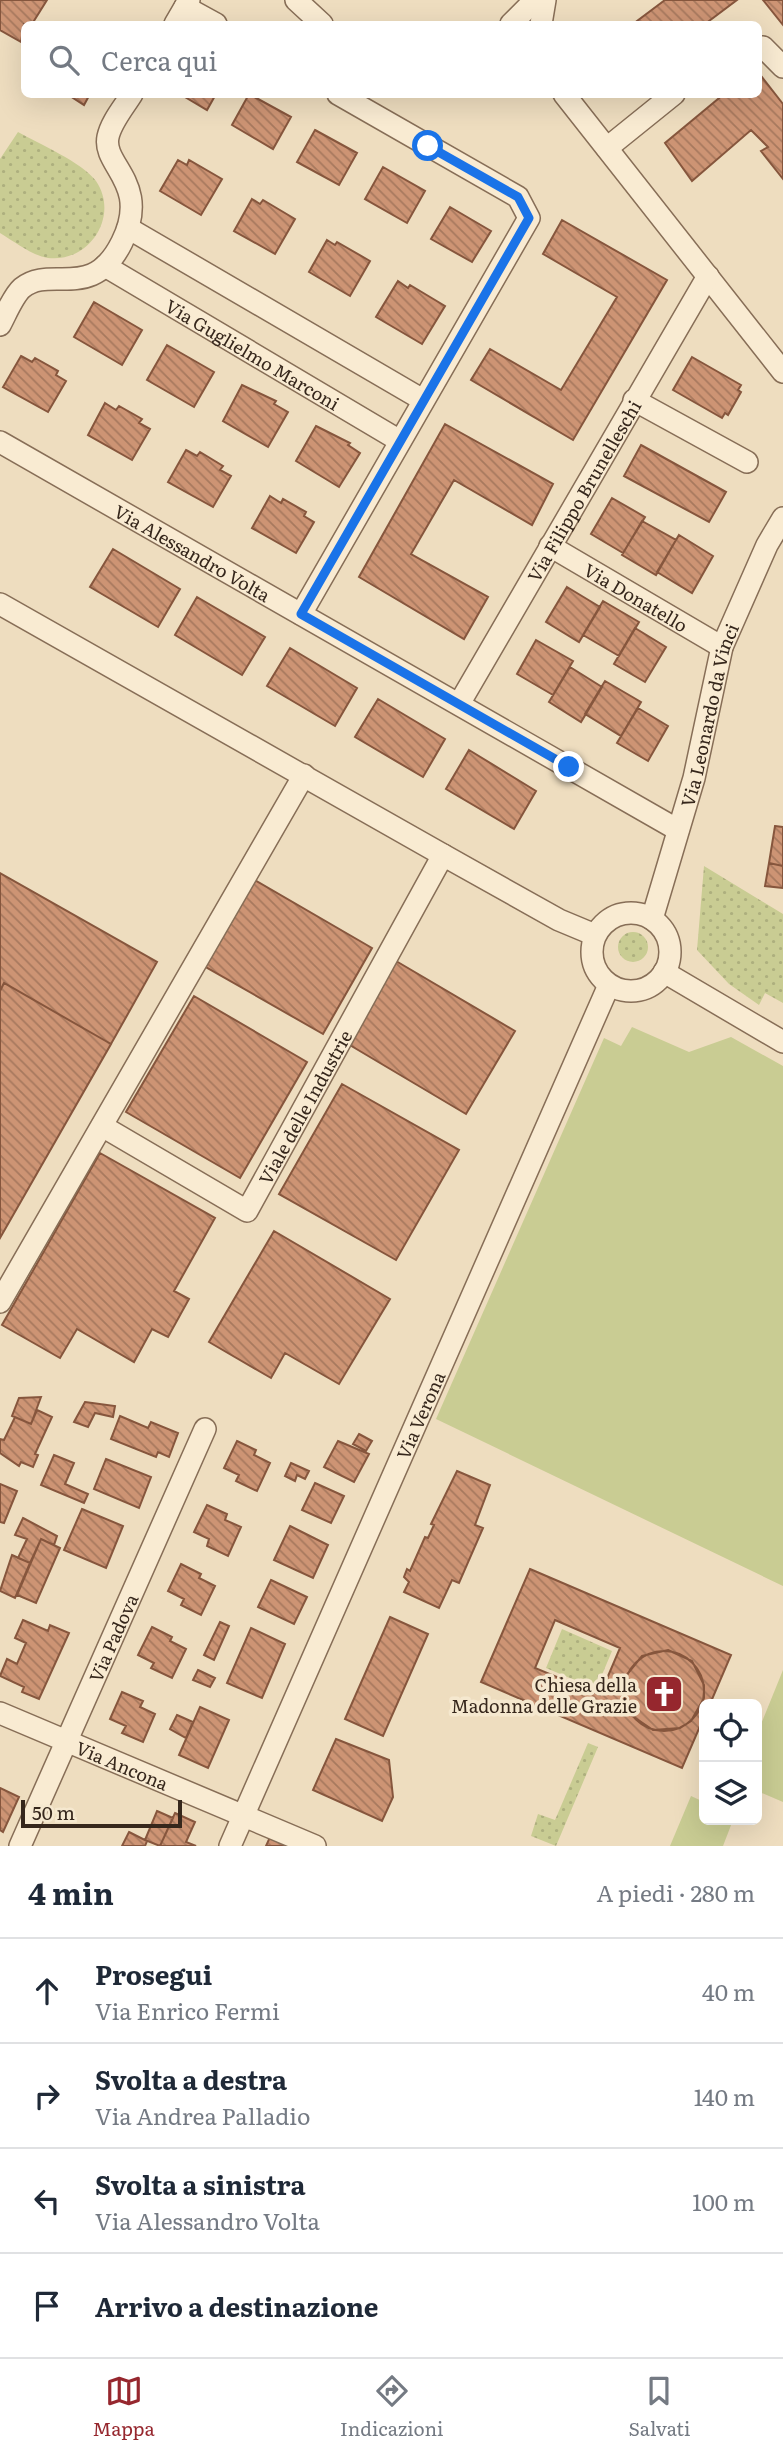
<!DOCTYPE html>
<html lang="it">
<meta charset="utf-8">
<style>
body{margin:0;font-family:Literata,serif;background:#f2f2f3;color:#1f2937}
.controls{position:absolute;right:21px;bottom:21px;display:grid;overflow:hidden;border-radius:10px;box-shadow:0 7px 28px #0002}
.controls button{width:63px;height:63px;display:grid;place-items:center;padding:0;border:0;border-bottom:2px solid #e0e1e3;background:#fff;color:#1f2937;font:35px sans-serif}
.scale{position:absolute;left:21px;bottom:18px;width:161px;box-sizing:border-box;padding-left:7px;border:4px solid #36271c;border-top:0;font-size:19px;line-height:24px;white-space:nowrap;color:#36271c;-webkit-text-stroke:5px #f5e8cf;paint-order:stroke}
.stop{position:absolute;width:21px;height:21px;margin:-16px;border:5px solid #1a73e8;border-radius:50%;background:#fff}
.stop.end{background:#1a73e8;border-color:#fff;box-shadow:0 2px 7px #0008}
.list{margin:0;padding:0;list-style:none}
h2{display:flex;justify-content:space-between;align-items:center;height:91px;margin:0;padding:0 28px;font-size:30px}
h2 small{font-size:23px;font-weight:400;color:#747a83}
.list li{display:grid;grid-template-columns:46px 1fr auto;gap:21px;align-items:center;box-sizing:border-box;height:105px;padding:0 28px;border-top:2px solid #e0e1e3}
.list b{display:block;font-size:26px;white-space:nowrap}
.list p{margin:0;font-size:23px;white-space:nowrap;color:#747a83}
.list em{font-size:23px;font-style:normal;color:#747a83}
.icon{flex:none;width:38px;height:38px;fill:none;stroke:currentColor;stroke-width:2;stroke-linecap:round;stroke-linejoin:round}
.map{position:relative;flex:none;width:783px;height:1846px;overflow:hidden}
.search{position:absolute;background:#fff;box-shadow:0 7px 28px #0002;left:21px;right:21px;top:21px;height:77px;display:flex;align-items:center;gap:18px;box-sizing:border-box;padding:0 24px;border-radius:10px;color:#747a83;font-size:26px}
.sheet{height:511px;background:#fff}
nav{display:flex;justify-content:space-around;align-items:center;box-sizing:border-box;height:98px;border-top:2px solid #e0e1e3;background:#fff;font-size:19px;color:#747a83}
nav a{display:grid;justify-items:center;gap:4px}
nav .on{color:#96272e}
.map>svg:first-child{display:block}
.grass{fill:url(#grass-dots)}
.pitch{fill:#c9cc93}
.building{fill:url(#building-back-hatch);stroke:#86563d;stroke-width:2;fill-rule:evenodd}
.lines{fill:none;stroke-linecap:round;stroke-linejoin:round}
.minor-casing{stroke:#876e57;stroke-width:24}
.minor{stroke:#f9ebd2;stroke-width:21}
.route{stroke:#1a73e8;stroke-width:9}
.labels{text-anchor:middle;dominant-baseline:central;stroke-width:7;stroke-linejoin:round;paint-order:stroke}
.street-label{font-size:18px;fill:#36271c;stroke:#f5e8cf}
.poi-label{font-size:18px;fill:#36271c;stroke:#f5e8cf;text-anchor:end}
</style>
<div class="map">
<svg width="783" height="1846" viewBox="0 0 783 1846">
<defs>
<pattern id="grass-dots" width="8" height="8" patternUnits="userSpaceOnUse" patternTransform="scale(1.75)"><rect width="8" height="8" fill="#c9cc93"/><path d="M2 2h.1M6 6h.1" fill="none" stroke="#adaf7e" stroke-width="1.8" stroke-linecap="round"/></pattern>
<pattern id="building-back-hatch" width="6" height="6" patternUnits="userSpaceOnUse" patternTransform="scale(1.75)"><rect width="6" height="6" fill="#cd9474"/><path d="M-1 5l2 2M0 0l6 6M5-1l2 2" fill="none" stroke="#a7795e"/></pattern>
</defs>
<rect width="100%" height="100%" fill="#eeddbf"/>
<!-- grass -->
<path class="grass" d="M18,132C39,144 82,162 96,181C120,216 89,263 48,258C31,255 15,242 0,233V159Z
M704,866L783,914V1003L765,993L759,1005L729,984L697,950Z
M618 947a15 15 0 1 1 30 0a15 15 0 1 1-30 0Z
M562,1629L612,1651L596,1689L546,1668Z
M588,1743L598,1747L556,1846L531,1836L538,1814L555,1820Z"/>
<!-- pitch -->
<path class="pitch" d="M632,1027L689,1052L731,1037L783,1066V1586L436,1419L604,1038L621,1046Z
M783,1670V1802L757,1791V1734Z
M691,1796L704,1802V1820H733L723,1846H670Z"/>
<!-- building -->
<path class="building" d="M0,0H47L32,24H24L21,42L0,30Z
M665,0H737L705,24H633Z
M763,0H783V25Z
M758,72L783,104V179L761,151L768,147L751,130L692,181L665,143L724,94H758Z
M67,94H90L84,105Z
M180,94H216L207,110Z
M249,94L291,117L273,149L232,125Z
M315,130L357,153L339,185L297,162Z
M178,160L187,165L189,160L222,179L201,215L160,191Z
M383,167L425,191L407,223L365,199Z
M252,199L260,204L263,200L295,219L275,254L234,231Z
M450,207L491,231L472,262L431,239Z
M562,220L667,280L573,440L471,380L490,349L561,390L617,297L543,254Z
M327,240L335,245L337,242L370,261L350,296L309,272Z
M398,281L408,288L410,285L445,306L422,344L376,317Z
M94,302L142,330L122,365L74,337Z
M167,345L214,372L194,407L147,380Z
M21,356L32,362L35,358L58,371L56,375L66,381L48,412L3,387Z
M692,357L741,385L738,390L741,392L728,415L725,413L722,418L673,390Z
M242,385L276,401L274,404L288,412L268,447L223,421Z
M105,403L116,410L119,406L142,419L139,423L150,429L132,460L88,435Z
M445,424L553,484L532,525L454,480L411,554L488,597L464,639L359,577Z
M316,426L350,443L348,445L360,453L339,487L296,461Z
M641,445L726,492L709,522L624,476Z
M186,450L197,456L200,452L223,466L220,470L231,476L213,507L168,482Z
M270,496L281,503L283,499L306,512L304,516L314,522L296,553L252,528Z
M612,498L645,517L623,553L591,534Z
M642,521L676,540L656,575L622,555Z
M679,535L713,556L692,593L657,572Z
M113,549L180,589L158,627L90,587Z
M567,587L600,607L579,642L546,622Z
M197,597L265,637L242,675L175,635Z
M603,601L639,622L619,656L583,635Z
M635,628L666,647L645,682L614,664Z
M536,640L573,661L553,695L517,674Z
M290,648L357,688L335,726L267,686Z
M570,667L602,687L581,722L549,702Z
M605,681L641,702L621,736L585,714Z
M378,699L445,739L423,777L355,737Z
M638,708L668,726L648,761L617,743Z
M469,750L536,791L514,829L446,789Z
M775,826L783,827V866L769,863Z
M769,863L783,866V888L765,886Z
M0,873L157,962L111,1044L4,983L0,991Z
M253,879L372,948L323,1034L204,966Z
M396,961L515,1031L466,1114L348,1044Z
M4,983L111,1044L0,1238V991Z
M194,996L307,1062L240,1178L126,1112Z
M342,1084L459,1150L396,1260L279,1194Z
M100,1153L215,1218L174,1291L189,1299L168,1337L152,1329L134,1362L77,1329L60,1358L2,1325Z
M274,1231L390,1299L339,1384L285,1353L271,1378L209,1342Z
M41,1397L31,1424L12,1416L19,1398Z
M85,1402L115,1406L113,1417L95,1413L88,1427L74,1422Z
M37,1410L52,1417L35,1454L38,1455L33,1467L21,1462L19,1466L0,1453V1439L4,1440L15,1417L31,1424Z
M120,1416L148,1428L151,1422L178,1433L169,1457L158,1452L156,1457L111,1439Z
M359,1434L372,1441L366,1451L353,1444Z
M237,1441L256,1450L254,1455L270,1463L257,1491L236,1481L239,1475L224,1468Z
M338,1441L369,1454L354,1482L324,1467Z
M54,1455L74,1463L65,1484L88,1494L84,1503L41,1485Z
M106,1459L151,1477L139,1508L94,1489Z
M291,1463L309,1471L305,1479L297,1475L295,1481L285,1476Z
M457,1471L490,1485L475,1525L483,1528L459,1583L452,1580L439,1608L404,1592L409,1582L404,1577L407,1569L410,1571L425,1537L428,1538L434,1525L431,1524Z
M315,1483L344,1496L331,1523L302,1510Z
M0,1484L17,1491L4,1523L0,1522Z
M207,1505L227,1514L225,1520L241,1527L228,1556L207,1546L209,1539L194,1532Z
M82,1509L123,1526L106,1568L64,1550Z
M23,1518L57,1536L54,1545L41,1539L30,1563L18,1558L27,1539L15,1535Z
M290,1526L328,1545L313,1578L274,1560Z
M41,1539L60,1548L36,1603L17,1595Z
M12,1555L30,1563L15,1598L0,1591Z
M181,1564L201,1574L199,1578L215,1586L201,1615L181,1605L184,1599L168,1591Z
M530,1569L731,1655L710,1704H704V1717L682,1768L481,1682ZM555,1620L620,1648L600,1695L535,1668ZM668,1650L692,1661L704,1685V1698L691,1721L680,1728L653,1730L631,1715L623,1690L625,1677L642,1656Z
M271,1580L307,1597L294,1624L258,1607Z
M390,1617L428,1634L383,1736L345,1719Z
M23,1620L48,1631L50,1625L69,1633L39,1699L22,1692L24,1687L0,1676L7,1659L17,1664L26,1643L15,1638Z
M220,1622L229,1626L214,1660L204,1655Z
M152,1627L172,1637L170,1641L186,1649L172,1678L151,1668L154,1663L138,1655Z
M251,1628L285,1644L262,1698L227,1683Z
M624 1691a40 40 0 1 1 80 0a40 40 0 1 1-80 0Z
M198,1670L215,1678L210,1687L193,1680Z
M122,1692L143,1701L140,1707L155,1714L143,1742L122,1733L126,1726L110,1719Z
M200,1707L229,1720L208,1768L179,1755Z
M177,1715L193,1722L186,1738L170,1729Z
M336,1739L389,1760L393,1797L382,1821L313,1790Z
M0,1788L19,1797L3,1832L0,1830Z
M157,1811L173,1818L160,1846L145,1840Z
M175,1813L195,1822L186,1842L196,1846H160Z
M129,1832L147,1841L145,1846H122Z
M270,1837L289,1846H266Z"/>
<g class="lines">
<!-- minor casing -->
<g class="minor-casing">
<g id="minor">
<path d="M296,0L322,24"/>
<path d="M185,7L216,24"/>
<path d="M175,24L189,0"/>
<path d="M511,24L535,0"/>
<path d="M541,24L545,0"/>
<path d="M758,47H763L783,67"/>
<path d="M564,94L783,372"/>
<path d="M607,148L674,94"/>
<path d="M128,228L423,400"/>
<path id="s1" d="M105,266L400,441"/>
<path d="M0,325C6,314 13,296 22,288C51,264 92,303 122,242C151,183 102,166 108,137C111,122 124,107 132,94"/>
<path d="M634,400L747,462"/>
<path id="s2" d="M0,442L678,830"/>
<path id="s3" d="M550,546L722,647"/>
<path d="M0,604L443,855L559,920L595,935"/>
<path d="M301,614L529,218L518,197L338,94"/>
<path id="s4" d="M459,704L708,276"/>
<circle cx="631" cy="952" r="39"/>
<path id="s5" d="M652,919L694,778L722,647L767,545L783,518"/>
<path d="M664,972L783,1042"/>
<path id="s6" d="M102,1126L247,1211L443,855"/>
<path d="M0,1302L304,775"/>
<path id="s7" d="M0,1713L315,1846"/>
<path id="s8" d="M20,1846L205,1429"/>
<path id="s9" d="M230,1846L609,985"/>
</g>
</g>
<!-- minor -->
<use href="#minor" class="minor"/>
</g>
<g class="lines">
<!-- route -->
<path class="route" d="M428,146L518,197L529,218L301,614L569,767"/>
</g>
<!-- icons -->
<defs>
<g id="church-square" transform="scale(2.0125)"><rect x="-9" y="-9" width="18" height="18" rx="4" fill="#96272e" stroke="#f5e8cf"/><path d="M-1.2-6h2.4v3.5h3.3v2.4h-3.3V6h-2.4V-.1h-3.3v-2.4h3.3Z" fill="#fff"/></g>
</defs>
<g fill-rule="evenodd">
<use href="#church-square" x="664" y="1694"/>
</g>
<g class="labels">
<!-- street labels -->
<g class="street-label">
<text stroke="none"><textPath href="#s1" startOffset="172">Via Guglielmo Marconi</textPath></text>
<text stroke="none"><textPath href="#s4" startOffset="247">Via Filippo Brunelleschi</textPath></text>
<text stroke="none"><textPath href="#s2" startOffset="222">Via Alessandro Volta</textPath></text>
<text stroke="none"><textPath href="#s3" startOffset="100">Via Donatello</textPath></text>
<text stroke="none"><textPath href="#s5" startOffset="212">Via Leonardo da Vinci</textPath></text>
<text stroke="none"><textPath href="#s6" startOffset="287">Viale delle Industrie</textPath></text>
<text stroke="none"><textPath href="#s9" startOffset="471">Via Verona</textPath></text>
<text stroke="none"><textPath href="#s8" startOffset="228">Via Padova</textPath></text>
<text stroke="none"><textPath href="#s7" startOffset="133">Via Ancona</textPath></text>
</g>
<!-- poi labels -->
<g class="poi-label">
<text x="637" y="1684">Chiesa della<tspan x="637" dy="21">Madonna delle Grazie</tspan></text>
</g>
</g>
</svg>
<div class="controls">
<button><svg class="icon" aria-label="locate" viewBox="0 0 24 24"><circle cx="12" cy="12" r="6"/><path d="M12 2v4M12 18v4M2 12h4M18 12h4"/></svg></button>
<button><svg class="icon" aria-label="layers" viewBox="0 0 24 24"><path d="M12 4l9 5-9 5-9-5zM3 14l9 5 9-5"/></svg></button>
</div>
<div class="scale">50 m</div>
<div class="stop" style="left:428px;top:146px"></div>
<div class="stop end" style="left:569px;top:767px"></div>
<div class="search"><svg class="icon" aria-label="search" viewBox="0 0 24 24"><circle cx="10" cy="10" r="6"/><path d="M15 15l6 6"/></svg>Cerca qui</div>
</div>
<section class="sheet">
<h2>4 min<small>A piedi · 280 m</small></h2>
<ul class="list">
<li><svg class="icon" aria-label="ahead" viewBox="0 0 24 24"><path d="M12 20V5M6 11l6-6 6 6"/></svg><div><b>Prosegui</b><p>Via Enrico Fermi</p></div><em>40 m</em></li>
<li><svg class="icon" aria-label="right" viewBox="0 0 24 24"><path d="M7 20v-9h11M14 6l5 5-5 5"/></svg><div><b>Svolta a destra</b><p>Via Andrea Palladio</p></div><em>140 m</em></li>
<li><svg class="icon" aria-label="left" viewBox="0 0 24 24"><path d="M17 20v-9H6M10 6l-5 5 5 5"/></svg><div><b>Svolta a sinistra</b><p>Via Alessandro Volta</p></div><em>100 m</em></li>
<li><svg class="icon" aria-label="arrive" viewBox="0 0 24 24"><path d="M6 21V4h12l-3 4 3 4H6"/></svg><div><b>Arrivo a destinazione</b></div></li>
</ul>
</section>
<nav>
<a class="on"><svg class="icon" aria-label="map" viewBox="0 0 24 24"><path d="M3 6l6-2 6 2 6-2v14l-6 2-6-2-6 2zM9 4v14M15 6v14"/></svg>Mappa</a>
<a><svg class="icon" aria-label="directions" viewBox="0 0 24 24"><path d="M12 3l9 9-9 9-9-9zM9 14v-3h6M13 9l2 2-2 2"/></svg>Indicazioni</a>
<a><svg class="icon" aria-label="saved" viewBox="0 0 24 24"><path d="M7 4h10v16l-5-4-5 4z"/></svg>Salvati</a>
</nav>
